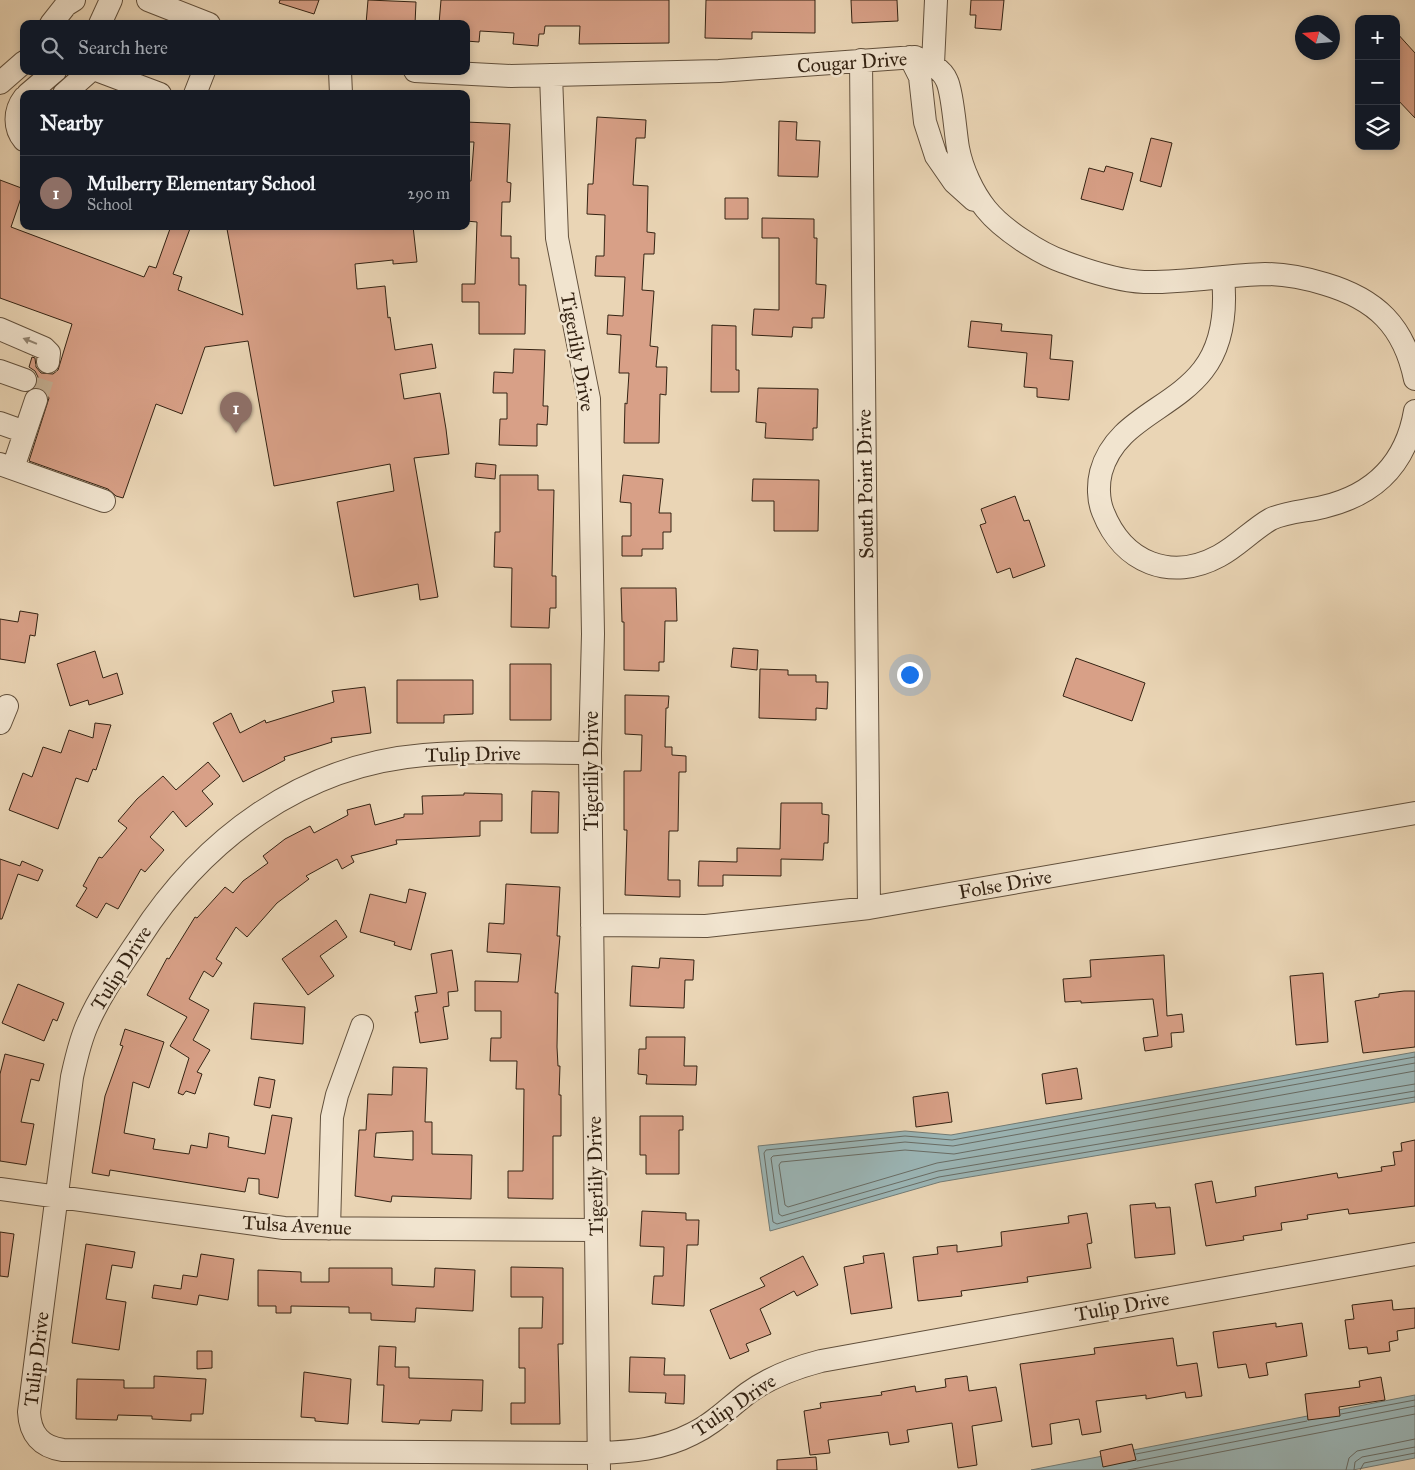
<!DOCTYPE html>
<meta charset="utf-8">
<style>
body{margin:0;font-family:"IM FELL Great Primer",serif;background:#20242c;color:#f1f3f6}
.controls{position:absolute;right:15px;top:15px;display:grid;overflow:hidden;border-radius:10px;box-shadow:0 2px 8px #0003}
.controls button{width:45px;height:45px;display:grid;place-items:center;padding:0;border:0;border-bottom:1px solid #363941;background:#171b24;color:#f1f3f6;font:25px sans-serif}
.compass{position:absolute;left:1295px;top:15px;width:45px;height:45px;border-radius:50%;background:#171b24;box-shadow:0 2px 8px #0003;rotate:286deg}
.you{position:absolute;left:909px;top:674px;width:18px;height:18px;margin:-12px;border:4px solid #fff;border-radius:50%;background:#1a73e8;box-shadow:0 0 0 8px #1a73e833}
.badge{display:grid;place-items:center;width:32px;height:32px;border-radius:50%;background:#1a73e8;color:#fff;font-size:16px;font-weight:700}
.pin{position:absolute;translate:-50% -41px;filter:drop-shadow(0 1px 2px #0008)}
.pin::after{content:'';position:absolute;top:26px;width:18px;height:15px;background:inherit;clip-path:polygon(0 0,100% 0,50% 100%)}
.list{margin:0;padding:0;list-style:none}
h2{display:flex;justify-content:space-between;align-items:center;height:65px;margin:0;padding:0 20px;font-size:21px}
h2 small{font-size:16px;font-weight:400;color:#9ea1a6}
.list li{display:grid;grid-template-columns:32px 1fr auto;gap:15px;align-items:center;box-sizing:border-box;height:75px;padding:0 20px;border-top:1px solid #363941}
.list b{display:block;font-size:19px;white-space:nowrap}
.list p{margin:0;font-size:16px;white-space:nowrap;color:#9ea1a6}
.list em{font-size:16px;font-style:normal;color:#9ea1a6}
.icon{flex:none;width:28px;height:28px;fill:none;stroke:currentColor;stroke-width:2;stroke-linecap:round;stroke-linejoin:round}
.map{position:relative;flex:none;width:1415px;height:1470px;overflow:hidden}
.search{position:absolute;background:#171b24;box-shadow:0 2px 8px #0003;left:20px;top:20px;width:450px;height:55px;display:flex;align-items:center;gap:12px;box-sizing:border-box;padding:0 18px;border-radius:10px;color:#9ea1a6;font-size:19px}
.panel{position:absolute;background:#171b24;box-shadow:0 2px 8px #0003;left:20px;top:90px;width:450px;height:140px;border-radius:10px}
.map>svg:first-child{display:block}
.water{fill:#9bb6b7;stroke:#727b75}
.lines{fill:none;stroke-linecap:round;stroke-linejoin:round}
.shore{stroke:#686c65;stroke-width:1}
.building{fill:#d8a087;stroke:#342313;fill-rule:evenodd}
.minor-tunnel{stroke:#c6b195;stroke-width:22;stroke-dasharray:22 11;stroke-linecap:butt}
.minor-casing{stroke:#62503c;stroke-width:24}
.minor{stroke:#f1e4cf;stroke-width:22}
.oneway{fill:#928471}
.labels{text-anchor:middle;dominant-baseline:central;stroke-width:5;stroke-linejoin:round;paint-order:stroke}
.street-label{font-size:20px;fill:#342313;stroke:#f1e4cf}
</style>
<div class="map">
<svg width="1415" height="1470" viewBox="0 0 1415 1470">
<rect width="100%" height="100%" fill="#ead5b5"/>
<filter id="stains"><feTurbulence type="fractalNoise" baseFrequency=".004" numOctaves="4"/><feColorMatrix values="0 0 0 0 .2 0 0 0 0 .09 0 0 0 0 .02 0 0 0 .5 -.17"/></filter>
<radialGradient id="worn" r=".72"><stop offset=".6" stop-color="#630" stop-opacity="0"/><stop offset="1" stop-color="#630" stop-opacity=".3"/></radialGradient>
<!-- water -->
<path class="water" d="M1415,1052V1102L940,1182L770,1231L758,1146L905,1131L951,1135Z
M1415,1395V1458L1353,1470H1031Z"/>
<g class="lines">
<!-- shore -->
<path class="shore" d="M1415,1057L952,1140L905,1136L766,1150L764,1153L773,1222L777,1224L939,1177L1415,1097
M1415,1063L953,1146L905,1142L773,1156L771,1158L779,1214L782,1216L938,1171L1415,1091
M1415,1071L954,1154L905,1150L781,1162L779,1165L785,1205L788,1207L937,1163L1415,1084
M1341,1414L1415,1400
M1136,1454L1307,1421
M1137,1461L1415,1406
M1128,1470L1415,1414
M1346,1470L1349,1458L1357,1451L1415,1439
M1354,1470L1355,1462L1362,1457L1415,1447
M1360,1470L1364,1463L1415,1453"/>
</g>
<!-- building -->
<path class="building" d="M280,0H319L314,14L279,3Z
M368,0L416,2L415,24H366Z
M441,0H669V43L579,44L580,26H545L544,34H539L538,46L513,44L514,33L480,31L479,42L466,41V24H439Z
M706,0H815V33L752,32V39L705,38Z
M851,0H897L898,21L852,23Z
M971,0H1004L1001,30L975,28L976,15H970Z
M1396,32L1415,53V118L1396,98Z
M597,117L646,120L645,138H636L633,185L648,186L647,232L655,233L654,254H644L642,290L654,291L650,346L658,347L656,367H667L666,395L660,394L659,443H624L625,403L627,404L629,373H619L621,335L607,334L608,315L623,316L625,277L595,276L596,256H604L605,215L587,214L588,184H593Z
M779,121L797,122L796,140L820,141L818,177L778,176Z
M466,122L510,124L507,182L511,183L510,202H502L501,236H511V258H519V285H526L525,334H479V302H462V284H475L477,222L466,221V181H471L474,142H466Z
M1151,138L1172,143L1161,187L1140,181Z
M1106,166L1133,173L1123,210L1081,199L1089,168L1104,172Z
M0,180L24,189L11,227L144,277L149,266L156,268L171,226H191L173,274L182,277L178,290L243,315L227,229L245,226H413L417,262L393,264V260L355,264L357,289L385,286L388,318L390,317L395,350L432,344L436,368L400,374L404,399L440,393L446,429L449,454L414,458L438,597L420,600L418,584L354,597L337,502L394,491L390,464L274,486L248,341L205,347L182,414L156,404L123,498L116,496L108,489L29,461L49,398L45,391L36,387L38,377L35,371L29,367L32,357L35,358L36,367L41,373L53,374L58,370L72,324L0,298Z
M725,198H748V219H725Z
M762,218L814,219V238H817L816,284L826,285L824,318H812V328L793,327L792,337L752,335L754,309L779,310V238H762Z
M971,321L1002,324L1001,331L1052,335L1050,359L1073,361L1069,400L1037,397V388L1024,387L1027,353L968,347Z
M712,325L736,326V370H739V392H711Z
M514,349L545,350L543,406H548L547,425L537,424V446L499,445L500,419H507V393H493L494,372L513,373Z
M758,388L818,389L817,428H813V440L765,438L766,423L756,422Z
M476,463L496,465L495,479L475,477Z
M500,475H538V490H554L552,576H556V608H550L549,628L511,627L512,568L494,567L495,532H500Z
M623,475L663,479L659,513H671V532H663V549H642V556H622V536H631V503L620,502Z
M753,479L819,480L818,531H774V501H752Z
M1015,496L1024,521L1029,520L1045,566L1013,578L1010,568L997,573L980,525L986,523L981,509Z
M621,588H676L677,621H665L664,662H659V671L624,670V622H622Z
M20,611L38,614L35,636L30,635L25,663L0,659V619L18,622Z
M733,648L758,650L757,670L731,667Z
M95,651L103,678L117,673L123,694L89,705L88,700L70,706L57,664Z
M1076,658L1145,683L1132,721L1063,696Z
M510,664H551V720H510Z
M760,669L788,670V675H816V682H828L827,709L816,708V720L759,718Z
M397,680H473V714L444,715V723H397Z
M365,687L371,733L331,738L332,742L284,757L285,760L243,782L213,723L231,713L240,733L265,720L266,723L334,702L332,691Z
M625,695L669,696L668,708H666L665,747H672V755L686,756V772H679L678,831H669L668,880H680V897L625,895L627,830H624V771H641L642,735L625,734Z
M95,723L111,725L96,770L93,769L88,782L76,778L58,829L9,810L23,773L32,777L43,747L61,753L69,730L93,738Z
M208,762L220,776L202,791L213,804L186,827L173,811L150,837L164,850L145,872L141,869L118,909L106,903L97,918L76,906L87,888L83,886L99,857L102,858L127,828L118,821L137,799L163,776L176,790Z
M532,791L559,792L558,833H531Z
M464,793L502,794V821H480V836L396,840L397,844L351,856L354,862L342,869L337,859L306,876L309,879L277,903L247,937L236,927L216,959L222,963L213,977L204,971L189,999L209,1010L193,1040L210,1050L197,1072L202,1074L195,1094L186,1091L183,1095L178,1093L189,1058L170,1046L187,1017L147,995L167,958L169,959L195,917L197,918L225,887L233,893L243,881L268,863L263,856L285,839L310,826L314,833L348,815L347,810L370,804L375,825L404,817V814H423L422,796L464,795Z
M781,803H822V814L829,815L828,843H824L823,860L781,859V876L723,875V886H698L699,861L737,862V848L780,849Z
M0,859L20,866L22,861L43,870L38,881L18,874L2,919H0Z
M506,884L560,887L557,936H560L555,993H558L557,1047L558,1066H560L559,1095H561V1136H553V1199L508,1198V1171H523L524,1089H516L517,1061H490L491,1038H501V1011H475V981L518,982L521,954L487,952L489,923L504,924Z
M409,889L426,893L411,950L394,945L395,942L360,932L370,894L406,903Z
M336,920L347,937L320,956L334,976L308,995L282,959Z
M452,950L458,991L448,992L449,1006L443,1007L448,1039L420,1043L415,1012H418L415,996L437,993L431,954Z
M1164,955L1167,1016L1182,1014L1184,1032L1171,1033L1172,1047L1145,1051L1143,1038L1158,1036L1153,999L1081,1003V1001L1065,1002L1063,979L1091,977L1090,960Z
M660,958L694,960L693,980H685L684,1008L630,1006L632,966L659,968Z
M1323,973L1328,1042L1296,1045L1290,976Z
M18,984L64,1003L57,1021L53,1019L44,1041L2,1023Z
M1404,991H1415V1047L1363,1053L1355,1001L1379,997V994Z
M254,1003L305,1007L303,1044L251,1039Z
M125,1029L164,1042L149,1088L133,1082L124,1133L155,1139L153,1149L189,1154L191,1145L207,1148L209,1133L229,1137L228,1147L265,1154L272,1115L292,1118L278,1198L259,1194V1179L248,1178L245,1192L110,1170L109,1176L92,1173L105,1096L123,1046L120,1045Z
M646,1037H685L684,1066H697L696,1085L646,1084L647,1075L638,1074L639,1049H646Z
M5,1054L44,1064L39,1081L31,1079L21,1122L34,1124L26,1165L0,1161V1074Z
M393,1067L427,1068L425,1122H432V1154L472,1155L471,1199L392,1196L391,1202L355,1196L359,1130H366L368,1094L392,1095ZM413,1131V1160L374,1157L376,1133Z
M1077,1068L1082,1099L1046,1104L1042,1074Z
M259,1077L275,1080L270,1108L254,1105Z
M948,1092L952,1122L916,1127L913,1097Z
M640,1116H683V1130H679V1174H646V1155H640Z
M1415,1140V1206L1349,1214L1348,1209L1307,1215L1308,1219L1281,1223L1282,1230L1243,1236L1244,1240L1206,1246L1195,1184L1212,1181L1216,1203L1256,1196L1255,1187L1337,1173L1338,1178L1382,1171L1381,1167L1395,1165L1393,1152L1402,1151L1401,1143Z
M1155,1203L1156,1208L1170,1207L1175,1254L1135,1258L1130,1205Z
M642,1211L686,1213V1220H699L698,1245H687L684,1306L652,1304L654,1276H663L664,1247L640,1246Z
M1087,1213L1092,1243L1087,1244L1091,1268L1027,1277L1028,1282L961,1291L962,1296L918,1301L913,1257L938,1254L937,1247L957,1245V1252L1002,1246L1001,1232L1069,1223L1068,1216Z
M0,1232L14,1234L8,1277L0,1276Z
M86,1244L135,1252L132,1268L112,1265L106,1299L126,1302L119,1350L72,1343Z
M884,1253L892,1308L851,1314L844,1267L864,1263L863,1256Z
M201,1254L234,1259L228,1300L199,1295L197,1305L152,1298L154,1285L181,1289L183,1275L197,1277Z
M803,1256L818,1285L797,1296L794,1291L760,1309L771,1334L746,1344L749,1351L730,1359L710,1310L765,1286L760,1278Z
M511,1267L563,1268V1344H558L560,1424H511V1403H525V1368H519V1328H542L543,1297H511Z
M329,1268H392V1285L434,1287L435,1268L475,1270L473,1311L416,1308L415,1322L371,1320V1313H349V1307L291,1306V1313H276V1306H258V1270L301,1272V1282H329Z
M1392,1300L1393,1310L1415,1308V1328L1397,1331L1398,1340L1389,1342L1390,1351L1368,1354L1367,1347L1349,1349L1345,1320L1354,1319L1352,1305Z
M1276,1323V1327L1302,1323L1307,1356L1266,1363L1268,1375L1249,1378L1246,1364L1218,1368L1213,1332Z
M1173,1338L1177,1366L1197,1363L1202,1396L1186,1398L1185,1392L1146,1399V1395L1096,1401L1101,1432L1082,1435L1079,1419L1050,1424L1052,1444L1032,1447L1020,1364L1095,1354L1094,1348Z
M379,1346L396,1347L395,1367H409V1378L483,1380L482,1411L452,1410L451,1421L420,1420L419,1424L382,1422L384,1385H377Z
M197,1351H212V1368L197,1369Z
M630,1357L665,1358L664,1375H685L684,1404L665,1403L666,1393L629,1392Z
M304,1372L351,1379L348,1424L315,1421V1418L301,1417Z
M154,1376L206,1379L203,1414H191V1421L152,1419V1416L118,1415L117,1420L76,1419L77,1379L124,1380V1388H154Z
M967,1376L969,1391L996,1387L1002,1421L972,1426L977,1465L958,1468L952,1423L907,1430L909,1442L890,1445L888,1432L828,1440L830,1453L810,1455L804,1411L821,1408L820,1403L882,1395L881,1392L915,1386L916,1392L946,1387L945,1379Z
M1381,1377L1385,1400L1339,1407L1340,1416L1308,1420L1305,1394L1360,1387L1359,1381Z
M1132,1444L1136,1460L1103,1467L1100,1451Z
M816,1457L817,1470H777V1460Z"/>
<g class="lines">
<!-- minor-tunnel -->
<path class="minor-tunnel" d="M36,400L48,362"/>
<!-- minor casing -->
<g class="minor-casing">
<path id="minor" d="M148,0L209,24
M51,24L66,5L74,0
M100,24L111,0
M910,57L920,77L925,122L936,156L954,182L974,200
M861,60L869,908
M933,64L936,0
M99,71L160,94
M340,71L341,94
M415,71L511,76L719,71L915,57C927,62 942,68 947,81C953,94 955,131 958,148C962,169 973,193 986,209C1002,229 1040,254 1064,262C1088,271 1118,281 1144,282C1185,283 1225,275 1265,274C1286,274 1305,278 1325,284C1376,299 1404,326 1415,379
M551,75L557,238L589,399L593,634L590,753L599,1470
M0,83L24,62
M28,94L55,71
M64,94L90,71
M195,94L204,71
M24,98C14,111 14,128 24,140
M1223,277C1226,308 1223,344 1203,370C1172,410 1115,420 1101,472C1098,484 1098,500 1103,512C1123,563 1171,582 1219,556C1238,546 1253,529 1271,519C1286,512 1307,511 1323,507C1374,495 1406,464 1415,411
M0,329L44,348L49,353L48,362
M0,371L25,380
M0,423L25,432
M0,464L104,501
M13,468L36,400
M0,723L7,706
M590,753C535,753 479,750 424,755C302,765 203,839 139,939C121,966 101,993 88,1023C80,1040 76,1059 72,1077L29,1412C30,1434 41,1447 63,1450L599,1453C631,1452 663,1449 692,1434C714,1424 729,1407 748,1393C770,1377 794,1368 821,1361L1415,1254
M592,925L706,926L869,908L1415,813
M0,1189L284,1228L596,1230
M329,1229L332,1117L337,1095L362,1026"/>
</g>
<!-- minor -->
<use href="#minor" class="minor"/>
</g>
<!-- one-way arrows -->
<defs><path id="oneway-solid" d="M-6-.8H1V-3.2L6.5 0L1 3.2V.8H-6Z" transform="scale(1.25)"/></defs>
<use class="oneway" href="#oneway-solid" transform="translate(30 341) rotate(-158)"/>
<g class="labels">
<!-- street labels -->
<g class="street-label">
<text transform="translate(852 62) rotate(-4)">Cougar Drive</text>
<text transform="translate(578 352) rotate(80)">Tigerlily Drive</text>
<text transform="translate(865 484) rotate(-91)">South Point Drive</text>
<text transform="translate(473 754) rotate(-1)">Tulip Drive</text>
<text transform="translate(591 771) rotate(-90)">Tigerlily Drive</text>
<text transform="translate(1005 884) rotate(-10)">Folse Drive</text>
<text transform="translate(121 968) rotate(-58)">Tulip Drive</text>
<text transform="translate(595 1176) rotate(-91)">Tigerlily Drive</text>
<text transform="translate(297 1225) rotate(3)">Tulsa Avenue</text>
<text transform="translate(1122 1306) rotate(-10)">Tulip Drive</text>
<text transform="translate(36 1359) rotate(-83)">Tulip Drive</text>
<text transform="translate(734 1405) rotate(-34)">Tulip Drive</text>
</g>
</g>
<rect width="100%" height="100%" filter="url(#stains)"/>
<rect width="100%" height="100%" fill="url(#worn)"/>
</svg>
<div class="controls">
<button>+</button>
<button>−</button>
<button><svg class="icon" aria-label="layers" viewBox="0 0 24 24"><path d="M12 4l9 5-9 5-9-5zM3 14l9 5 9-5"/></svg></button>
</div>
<svg class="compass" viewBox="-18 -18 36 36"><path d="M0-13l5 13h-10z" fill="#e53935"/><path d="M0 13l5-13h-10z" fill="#9ea1a6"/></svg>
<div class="you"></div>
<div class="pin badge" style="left:236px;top:433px;background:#8d6e63">1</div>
<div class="search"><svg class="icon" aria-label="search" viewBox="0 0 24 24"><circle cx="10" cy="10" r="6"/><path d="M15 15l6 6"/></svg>Search here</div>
<section class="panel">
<h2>Nearby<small></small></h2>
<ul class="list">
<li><span class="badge" style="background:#8d6e63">1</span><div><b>Mulberry Elementary School</b><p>School</p></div><em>290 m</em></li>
</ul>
</section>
</div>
